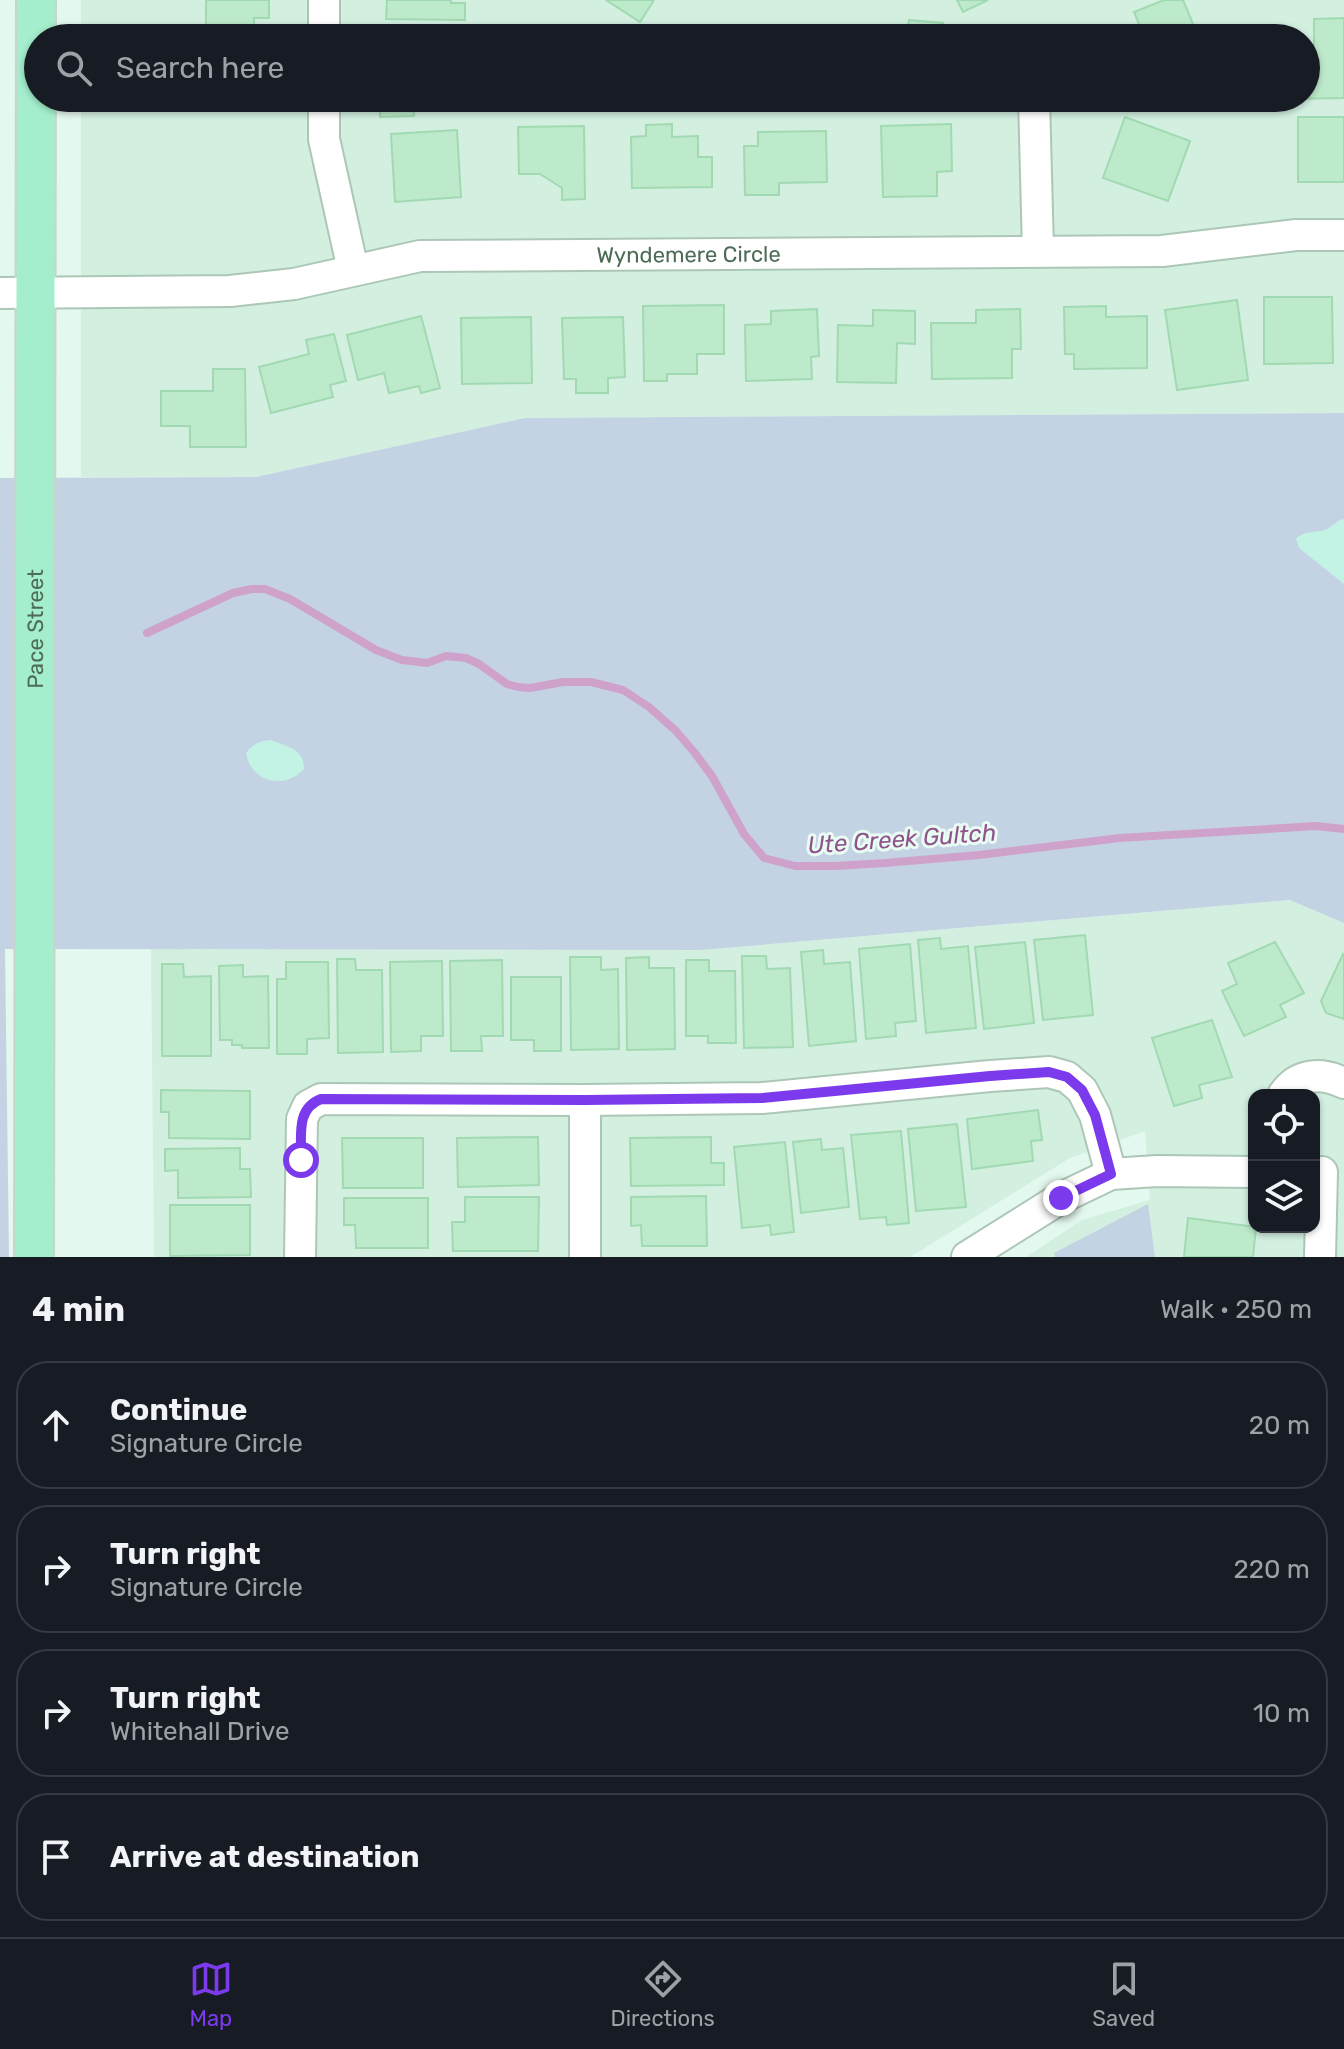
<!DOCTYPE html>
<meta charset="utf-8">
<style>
body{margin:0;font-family:Rubik,sans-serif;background:#242831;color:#f1f3f6}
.controls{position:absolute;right:24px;bottom:24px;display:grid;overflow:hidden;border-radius:16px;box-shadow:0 2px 6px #0004}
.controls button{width:72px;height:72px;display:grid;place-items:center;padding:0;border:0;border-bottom:2px solid #363941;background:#171b24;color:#f1f3f6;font:40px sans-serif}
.stop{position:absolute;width:24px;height:24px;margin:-18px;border:6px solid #7c3aed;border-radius:50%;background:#fff}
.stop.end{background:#7c3aed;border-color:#fff;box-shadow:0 2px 8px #0008}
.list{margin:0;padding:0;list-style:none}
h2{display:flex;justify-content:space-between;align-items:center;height:104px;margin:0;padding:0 32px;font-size:34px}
h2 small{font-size:26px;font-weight:400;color:#9ea1a6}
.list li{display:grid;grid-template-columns:52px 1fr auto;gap:24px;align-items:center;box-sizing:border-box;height:128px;margin:0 16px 16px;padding:0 16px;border:2px solid #363941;border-radius:32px}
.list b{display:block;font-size:30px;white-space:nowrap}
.list p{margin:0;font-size:26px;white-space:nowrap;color:#9ea1a6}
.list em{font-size:26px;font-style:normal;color:#9ea1a6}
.icon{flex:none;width:44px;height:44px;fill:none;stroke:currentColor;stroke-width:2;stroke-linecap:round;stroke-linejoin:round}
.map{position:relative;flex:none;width:1344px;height:1257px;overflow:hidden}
.search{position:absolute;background:#171b24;box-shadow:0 2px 6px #0004;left:24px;right:24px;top:24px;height:88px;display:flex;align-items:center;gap:20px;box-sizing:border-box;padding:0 28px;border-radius:44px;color:#9ea1a6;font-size:30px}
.sheet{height:680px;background:#171b24}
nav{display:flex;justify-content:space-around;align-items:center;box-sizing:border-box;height:112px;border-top:2px solid #363941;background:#171b24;font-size:22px;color:#9ea1a6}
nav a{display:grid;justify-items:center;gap:4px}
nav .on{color:#7c3aed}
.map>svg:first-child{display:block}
.residential{fill:#d2efe0;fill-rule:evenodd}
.green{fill:#c4d3e3}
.sand{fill:#c2f3e4}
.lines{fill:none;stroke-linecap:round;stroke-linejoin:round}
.stream{stroke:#cfa2cb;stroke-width:8}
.building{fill:#beeacc;stroke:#a1dab2;stroke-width:2}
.minor-casing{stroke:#acc7b6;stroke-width:34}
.major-casing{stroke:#cad3cc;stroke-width:42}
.minor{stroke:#fff;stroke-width:30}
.major{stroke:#a4eecd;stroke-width:38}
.route{stroke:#7c3aed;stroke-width:10}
.labels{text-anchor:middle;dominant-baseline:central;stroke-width:6;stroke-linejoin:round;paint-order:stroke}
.street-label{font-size:22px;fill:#4d6c55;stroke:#e8fcf3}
.water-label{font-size:24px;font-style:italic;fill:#90548b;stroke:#e8fcf3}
</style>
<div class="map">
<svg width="1344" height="1257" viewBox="0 0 1344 1257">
<rect width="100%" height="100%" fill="#e3f8ee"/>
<!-- residential -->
<path class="residential" d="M81,0H1344V413L525,418L256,477H81V98H1306V38H81Z
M1291,900L1344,923V1257H1026L1082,1220L1150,1200L1145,1131L1070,1158L910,1257H154L151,949L701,950ZM1254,1095H1314V1227H1254Z"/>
<!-- green -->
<path class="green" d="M1344,413V923L1290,900L701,950L5,949L9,1257H0V478L256,477L525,418Z
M1148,1204L1155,1257H1055L1054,1253Z"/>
<!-- sand -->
<path class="sand" d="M1344,519V584L1299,548L1296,539C1305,529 1316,534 1327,529C1334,525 1336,521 1344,519Z
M271,740C287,747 304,748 304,769C285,790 251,783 246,753C253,744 259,741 271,740Z"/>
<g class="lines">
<!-- stream -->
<path class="stream" d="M147,633L233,593L252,589H265L290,599L376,650L402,660L427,663L446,656L466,658L479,664L507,684L518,687L530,688L563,682H591L623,690L649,707L676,731L694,752L712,776L744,834L764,858L795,866H835L885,863L979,855L1120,838L1316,826L1344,829"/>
</g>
<!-- building -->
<path class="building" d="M206,0H269V18H254V38H206Z
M387,0H451V3H465V20L386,19Z
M606,0H654L640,22Z
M957,0H988L963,12Z
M1164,0H1183L1199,38H1145L1134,12Z
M1344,18V98L1286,99V98H1306V47H1314V19Z
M909,20L943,23L942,38H887L888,30L907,33Z
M380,98H413L414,116L380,117Z
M881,98H936L935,104Z
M1125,117L1190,141L1168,201L1103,178Z
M1298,117H1344V182H1298Z
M672,124V137L698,136V157H712V187L632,188L631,137L646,136V125Z
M951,124L952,171L937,172V196L883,197L881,126Z
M584,126L585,199L562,200V188L540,174H519L518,127Z
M457,130L461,197L395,202L391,134Z
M826,131L827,182L779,183V195H745L744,146H758V132Z
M1264,297H1332L1333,363L1264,364Z
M1237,300L1248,380L1177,390L1165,310Z
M724,305V354H697V374H667V381H644L643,306Z
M1106,306V317L1147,316V368L1074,369V354H1065L1064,307Z
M817,309L819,356L811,357L812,379L746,381L745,325L771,324V311Z
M1020,309L1021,349H1012V378L932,379L931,323H976V310Z
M873,310L915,311V344L897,343L896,383L837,382L838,325L873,326Z
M421,316L440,388L421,393L419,386L389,393L384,373L358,380L347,335Z
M531,317L532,383L462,384L461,318Z
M623,317L625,377L608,378V393H576V379H564L562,318Z
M334,334L346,381L330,385L333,397L271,413L259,367L309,354L306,340Z
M213,369H245L246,447H190V426H161V391H213Z
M1085,935L1093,1015L1043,1020L1034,940Z
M940,938L941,949L968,946L976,1028L926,1033L918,940Z
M1025,942L1034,1023L984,1029L975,947Z
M1275,942L1304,993L1280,1005L1286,1017L1244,1036L1222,991L1237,984L1228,963Z
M910,944L916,1021L895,1023L896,1036L866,1039L859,949Z
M823,950L824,964L850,962L856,1041L809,1046L801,952Z
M1343,954L1344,955V1019L1326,1013L1321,1001Z
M742,956H766L767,969L790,968L793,1047L744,1048Z
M570,957H601V970L618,969L619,1049L571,1050Z
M649,957V968H674L675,1049L627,1050L626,958Z
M337,959H355L356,970H382L383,1052L338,1053Z
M502,960L503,1036H481L482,1051H451L450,961Z
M686,960H709V971H735L736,1043H708V1036H686Z
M442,961L443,1036H421V1051L391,1052L390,962Z
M286,962H328L329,1038L307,1039V1054H277V979H286Z
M162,964H183L184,977L211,976V1056H162Z
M243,965V977L268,976L269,1048H242V1045H232V1040H220L219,966Z
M511,977H561V1051H534V1040H511Z
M1212,1020L1232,1077L1199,1085L1202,1098L1174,1106L1152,1038Z
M161,1090L250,1091V1139L169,1138V1112H161Z
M1038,1110L1042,1140L1031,1141L1033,1161L972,1169L967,1119Z
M957,1124L966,1207L916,1211L908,1129Z
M901,1131L909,1223L887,1225L886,1217L860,1219L851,1135Z
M538,1137L539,1185L458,1187L457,1138Z
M711,1137V1163H724V1185L631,1186L630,1138Z
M342,1138H423V1188H343Z
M821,1139L822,1150L843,1148L849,1207L801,1213L793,1142Z
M785,1142L794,1232L771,1235L770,1225L742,1228L734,1147Z
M240,1148V1169H250L251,1197L178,1198V1170L165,1171V1149Z
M706,1196L707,1246H642L641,1225L631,1226V1197Z
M465,1197H539L538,1251H453L452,1222H465Z
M344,1198H428V1248H356L355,1225H344Z
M170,1205H250V1255L170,1256Z
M1188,1218L1256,1227L1253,1257H1184Z"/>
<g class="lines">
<!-- minor casing -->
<g class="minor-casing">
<g id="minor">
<path d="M324,0V38"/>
<path d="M324,98V139L353,270"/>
<path d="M1034,98L1038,251"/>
<path id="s1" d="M0,293L230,291L294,284L420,256L1162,251L1296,235H1344"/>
<path d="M1283,1095C1298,1073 1321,1072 1344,1083"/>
<path d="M585,1100V1257"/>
<path d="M300,1257L302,1119L308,1106L321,1099L585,1100L762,1098L990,1076L1049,1072L1067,1077L1082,1090L1095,1115L1111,1174"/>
<path d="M967,1257L1061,1198L1111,1174L1157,1171L1254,1172"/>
<path d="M1320,1257L1322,1172"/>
</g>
</g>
<!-- major casing -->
<g class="major-casing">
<g id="major">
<path id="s2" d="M34,1257L36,0"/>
</g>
</g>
<!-- minor -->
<use href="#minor" class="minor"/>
<!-- major -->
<use href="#major" class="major"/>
</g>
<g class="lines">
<!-- route -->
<path class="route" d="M301,1160C302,1137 295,1109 321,1099L585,1100L762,1098L990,1076L1049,1072L1067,1077L1082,1090L1095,1115L1111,1174L1061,1198"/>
</g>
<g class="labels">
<!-- street labels -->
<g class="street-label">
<text stroke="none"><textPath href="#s1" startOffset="692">Wyndemere Circle</textPath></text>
<text stroke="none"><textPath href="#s2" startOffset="628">Pace Street</textPath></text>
</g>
<!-- water labels -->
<g class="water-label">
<text transform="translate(902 839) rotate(-4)">Ute Creek Gultch</text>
</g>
</g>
</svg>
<div class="controls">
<button><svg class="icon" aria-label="locate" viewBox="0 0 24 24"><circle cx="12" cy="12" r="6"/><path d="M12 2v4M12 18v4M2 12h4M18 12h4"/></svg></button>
<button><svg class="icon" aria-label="layers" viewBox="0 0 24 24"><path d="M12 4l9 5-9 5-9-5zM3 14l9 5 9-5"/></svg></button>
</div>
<div class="stop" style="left:301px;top:1160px"></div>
<div class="stop end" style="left:1061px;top:1198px"></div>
<div class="search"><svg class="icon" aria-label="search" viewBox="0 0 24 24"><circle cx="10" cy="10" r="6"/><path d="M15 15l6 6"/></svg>Search here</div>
</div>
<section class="sheet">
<h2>4 min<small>Walk · 250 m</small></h2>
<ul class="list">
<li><svg class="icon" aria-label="ahead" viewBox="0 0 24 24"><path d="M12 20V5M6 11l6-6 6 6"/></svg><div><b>Continue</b><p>Signature Circle</p></div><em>20 m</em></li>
<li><svg class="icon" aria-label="right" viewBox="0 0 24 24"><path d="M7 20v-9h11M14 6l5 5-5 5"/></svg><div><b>Turn right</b><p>Signature Circle</p></div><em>220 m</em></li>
<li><svg class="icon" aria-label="right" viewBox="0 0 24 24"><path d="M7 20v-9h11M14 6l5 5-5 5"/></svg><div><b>Turn right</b><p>Whitehall Drive</p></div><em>10 m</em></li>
<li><svg class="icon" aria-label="arrive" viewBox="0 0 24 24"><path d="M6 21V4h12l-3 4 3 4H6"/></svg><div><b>Arrive at destination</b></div></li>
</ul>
</section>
<nav>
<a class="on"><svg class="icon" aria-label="map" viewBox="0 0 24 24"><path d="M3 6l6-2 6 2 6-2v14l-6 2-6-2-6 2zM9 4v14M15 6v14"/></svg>Map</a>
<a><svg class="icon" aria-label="directions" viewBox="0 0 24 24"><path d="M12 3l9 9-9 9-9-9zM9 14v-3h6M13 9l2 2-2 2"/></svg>Directions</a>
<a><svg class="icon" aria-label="saved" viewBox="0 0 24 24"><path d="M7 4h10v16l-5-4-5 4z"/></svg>Saved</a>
</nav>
